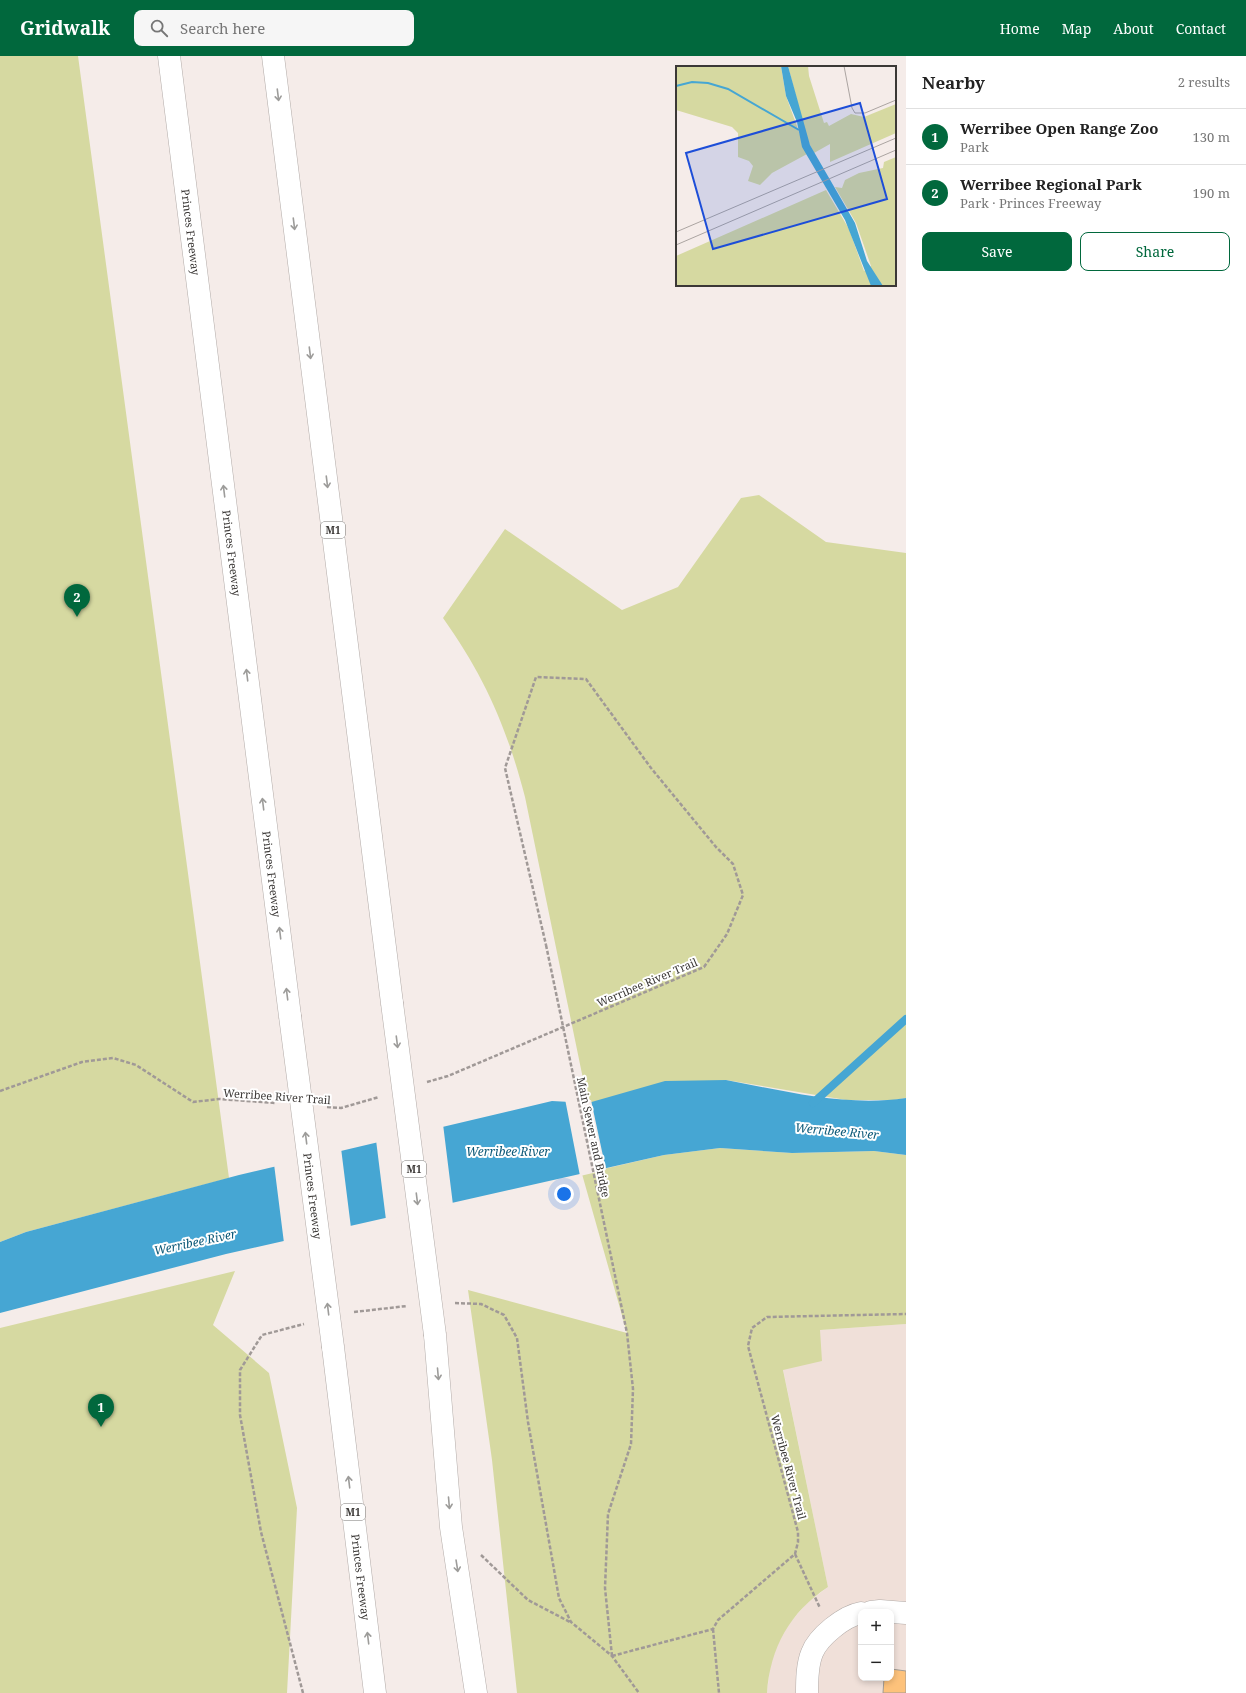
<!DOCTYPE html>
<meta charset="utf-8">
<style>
body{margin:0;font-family:"Noto Serif",serif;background:#f6f6f6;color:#222}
.controls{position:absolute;right:12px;bottom:12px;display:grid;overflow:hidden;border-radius:8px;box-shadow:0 2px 6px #0003}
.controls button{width:36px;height:36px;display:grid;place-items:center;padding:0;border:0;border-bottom:1px solid #e0e0e0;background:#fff;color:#222;font:20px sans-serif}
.you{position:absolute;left:564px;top:1138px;width:14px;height:14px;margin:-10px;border:3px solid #fff;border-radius:50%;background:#1a73e8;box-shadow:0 0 0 6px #1a73e833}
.badge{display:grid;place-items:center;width:26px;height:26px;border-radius:50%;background:#01683d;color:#fff;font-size:13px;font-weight:700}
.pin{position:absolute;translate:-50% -33px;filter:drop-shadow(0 1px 2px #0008)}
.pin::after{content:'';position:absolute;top:21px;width:14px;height:12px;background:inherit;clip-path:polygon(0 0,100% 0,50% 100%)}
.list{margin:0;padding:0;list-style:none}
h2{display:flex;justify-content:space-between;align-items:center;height:52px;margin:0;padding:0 16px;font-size:17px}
h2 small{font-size:13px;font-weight:400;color:#767676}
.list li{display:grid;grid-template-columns:26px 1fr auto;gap:12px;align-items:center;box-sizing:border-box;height:56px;padding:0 16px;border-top:1px solid #e0e0e0}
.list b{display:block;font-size:15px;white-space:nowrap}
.list p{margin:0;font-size:13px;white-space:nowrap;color:#767676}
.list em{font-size:13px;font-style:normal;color:#767676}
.actions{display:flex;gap:8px;padding:12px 16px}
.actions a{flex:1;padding:9px 0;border:1px solid #01683d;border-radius:8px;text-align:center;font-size:14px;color:#01683d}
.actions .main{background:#01683d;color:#fff}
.icon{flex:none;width:22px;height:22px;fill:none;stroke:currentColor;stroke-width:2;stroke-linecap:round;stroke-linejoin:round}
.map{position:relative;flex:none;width:906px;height:1637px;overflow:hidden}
header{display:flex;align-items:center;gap:24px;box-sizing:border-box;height:56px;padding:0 20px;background:#01683d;color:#fff}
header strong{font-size:19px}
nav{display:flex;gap:22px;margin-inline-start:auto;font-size:14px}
.search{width:280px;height:36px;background:#f6f6f6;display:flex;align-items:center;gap:10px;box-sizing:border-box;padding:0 14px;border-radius:8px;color:#767676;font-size:15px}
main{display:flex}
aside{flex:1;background:#fff}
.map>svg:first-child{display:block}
.built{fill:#f0e0d9;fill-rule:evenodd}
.green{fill:#d6d9a1}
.water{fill:#46a6d3}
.pier{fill:#f5ece9}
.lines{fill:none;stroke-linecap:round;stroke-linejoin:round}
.stream{stroke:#46a6d3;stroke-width:8}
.building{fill:#fdc27b;stroke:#a09b95}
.minor-casing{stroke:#b2aba8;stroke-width:23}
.highway-casing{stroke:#b2aba8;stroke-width:23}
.path{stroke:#a09997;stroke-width:2.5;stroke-dasharray:4 2;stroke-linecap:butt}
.minor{stroke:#fff;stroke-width:22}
.highway{stroke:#fff;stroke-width:22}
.highway-bridge-casing{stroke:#b2aba8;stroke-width:23;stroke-linecap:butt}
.path-bridge{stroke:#a09997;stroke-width:2.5;stroke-dasharray:4 2;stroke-linecap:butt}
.highway-bridge{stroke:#fff;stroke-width:22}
.oneway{stroke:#9d9c9a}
.labels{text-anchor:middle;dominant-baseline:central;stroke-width:4;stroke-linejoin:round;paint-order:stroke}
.shield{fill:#fff;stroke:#767472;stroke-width:1}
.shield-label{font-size:10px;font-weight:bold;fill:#3b3836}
.street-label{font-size:11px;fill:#3b3836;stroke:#fff}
.water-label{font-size:12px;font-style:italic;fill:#0e5a79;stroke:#fff}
.inset-river{fill:none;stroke:#46a6d3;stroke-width:2}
.inset-road{fill:none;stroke:#aba4a1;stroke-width:1}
.view{fill:#1d4ed8;fill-opacity:0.15;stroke:#1d4ed8;stroke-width:2}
.inset-edge{fill:none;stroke:#3b3836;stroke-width:2}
</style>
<header>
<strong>Gridwalk</strong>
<div class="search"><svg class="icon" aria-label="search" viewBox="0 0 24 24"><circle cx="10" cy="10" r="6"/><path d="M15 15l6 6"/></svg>Search here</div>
<nav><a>Home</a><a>Map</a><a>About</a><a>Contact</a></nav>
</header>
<main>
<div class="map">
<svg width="906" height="1637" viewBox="0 0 906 1637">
<rect width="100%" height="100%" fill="#f5ece9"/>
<!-- built -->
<path class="built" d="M906,1268V1637H767L771,1604L784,1574L806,1548L828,1531L783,1313L820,1274ZM861,1556H891V1622H861Z"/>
<!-- green -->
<path class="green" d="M0,0H78L229,1122L26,1176L0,1186Z
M759,439L826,486L906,497V1042L894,1044H846L726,1024L588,1047L525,741C507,672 485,621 443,562L505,473L622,554L678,531L741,442Z
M720,1092L792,1097L874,1095L906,1099V1268L820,1274L822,1305L783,1314L828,1531C790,1556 770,1592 767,1637H517L492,1404L468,1234L627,1277L582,1118L664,1099Z
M235,1215L213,1269L269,1317L297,1452L287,1637H0V1272Z"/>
<!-- water -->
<path class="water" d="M726,1024C785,1035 846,1051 906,1042V1099L874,1095L792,1097L720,1092L664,1099L226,1198L0,1257V1186L26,1176L239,1119L552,1045L588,1047L665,1025Z"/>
<!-- pier -->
<path class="pier" d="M565,1043L591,1044L606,1114L580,1120Z
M443,1068L453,1149L386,1164L376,1084Z
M341,1092L351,1172L284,1187L274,1108Z"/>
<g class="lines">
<!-- stream -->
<path class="stream" d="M813,1047L906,963"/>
</g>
<!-- building -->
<path class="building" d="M891,1613L906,1615V1637H883L884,1622H891Z"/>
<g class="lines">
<!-- minor casing -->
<g class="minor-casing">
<path id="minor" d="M871,1556L880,1555L906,1557
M807,1637C807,1625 807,1609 812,1597C818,1581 844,1560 861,1557"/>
</g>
<!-- highway casing -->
<g class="highway-casing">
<path id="highway" d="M169,0L290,960
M273,0L392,947
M435,1279L451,1471L476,1637
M333,1291L375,1637"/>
</g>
<!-- path -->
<path class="path" d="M427,1026L448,1020L704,911L727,878L743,839L733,808L716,791L651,712L586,623L536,621L505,712L546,889
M0,1035L82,1006L113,1002L136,1009L193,1046L219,1043L276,1047
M327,1051L341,1052L379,1041
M455,1247L481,1248L504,1259L517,1282L528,1366L559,1542L571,1566L612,1600L639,1637
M354,1256L407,1250
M795,1498L820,1552
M481,1499L528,1544L570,1566
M713,1573L719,1637
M612,1600L713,1573L718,1564L795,1498L798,1486V1476L748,1290L752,1272L767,1261L906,1258
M612,1600L605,1532L608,1458L631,1388L633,1333L627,1277
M303,1637L261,1476L240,1359V1314L262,1279L304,1268"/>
<!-- minor -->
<use href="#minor" class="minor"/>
<!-- highway -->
<use href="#highway" class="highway"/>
<!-- highway-bridge casing -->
<g class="highway-bridge-casing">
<path id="highway-bridge" d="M392,947L435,1279
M290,960L333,1291"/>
</g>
<!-- path-bridge -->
<path class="path-bridge" d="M546,889L627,1277"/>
<!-- highway-bridge -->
<use href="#highway-bridge" class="highway-bridge"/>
</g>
<!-- one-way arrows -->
<defs><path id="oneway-shaft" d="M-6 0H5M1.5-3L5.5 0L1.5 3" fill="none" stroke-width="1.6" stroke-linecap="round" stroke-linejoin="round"/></defs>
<g class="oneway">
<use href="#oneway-shaft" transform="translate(278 39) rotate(83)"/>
<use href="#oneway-shaft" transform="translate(294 168) rotate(83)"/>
<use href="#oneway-shaft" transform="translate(310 297) rotate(83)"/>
<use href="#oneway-shaft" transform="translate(327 426) rotate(83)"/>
<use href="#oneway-shaft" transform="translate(224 435) rotate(-97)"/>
<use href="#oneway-shaft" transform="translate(247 619) rotate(-97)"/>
<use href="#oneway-shaft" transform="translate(263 748) rotate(-97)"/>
<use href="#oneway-shaft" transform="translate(280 877) rotate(-97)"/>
<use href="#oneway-shaft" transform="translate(287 938) rotate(-97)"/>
<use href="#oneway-shaft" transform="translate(397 986) rotate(83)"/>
<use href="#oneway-shaft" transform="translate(306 1082) rotate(-97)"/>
<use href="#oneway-shaft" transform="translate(417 1143) rotate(83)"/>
<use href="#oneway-shaft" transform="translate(328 1253) rotate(-97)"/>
<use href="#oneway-shaft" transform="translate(438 1318) rotate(85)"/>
<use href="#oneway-shaft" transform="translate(349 1426) rotate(-97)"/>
<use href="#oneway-shaft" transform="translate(449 1447) rotate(85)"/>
<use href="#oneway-shaft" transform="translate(457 1510) rotate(81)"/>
<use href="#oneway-shaft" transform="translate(368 1582) rotate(-97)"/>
</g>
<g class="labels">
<!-- shield labels -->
<g class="shield">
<rect x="321" y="466" width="24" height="16" rx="3"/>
<rect x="402" y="1105" width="24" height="16" rx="3"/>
<rect x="341" y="1448" width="24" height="16" rx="3"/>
</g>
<g class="shield-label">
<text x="333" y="474">M1</text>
<text x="414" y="1113">M1</text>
<text x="353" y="1456">M1</text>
</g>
<!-- street labels -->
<g class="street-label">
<text transform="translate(191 176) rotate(83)">Princes Freeway</text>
<text transform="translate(232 497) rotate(83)">Princes Freeway</text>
<text transform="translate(272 818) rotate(83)">Princes Freeway</text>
<text transform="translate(647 926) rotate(-23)">Werribee River Trail</text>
<text transform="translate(277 1040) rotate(4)">Werribee River Trail</text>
<text transform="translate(594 1081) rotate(78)">Main Sewer and Bridge</text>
<text transform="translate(313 1140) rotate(83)">Princes Freeway</text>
<text transform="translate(789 1411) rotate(75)">Werribee River Trail</text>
<text transform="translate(361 1521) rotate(83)">Princes Freeway</text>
</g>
<!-- water labels -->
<g class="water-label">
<text transform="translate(837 1075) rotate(5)">Werribee River</text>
<text x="508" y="1095">Werribee River</text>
<text transform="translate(195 1186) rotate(-12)">Werribee River</text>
</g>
</g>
<!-- overview -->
<g transform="translate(676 10)">
<rect width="220" height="220" fill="#f5ece9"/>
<path d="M0,0H105L110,30L131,88L96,107L84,119L72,115L77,100L73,95L62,91V67L56,61L0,44ZM112,0H132L133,10L148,57L151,56L153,60L175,48L188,51L220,38V67L154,96V78L138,87L131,73ZM220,91V220H0V190L150,124L173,163L188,205L195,200L180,157L159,121L166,122L169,114L183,107L207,102L208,96Z" fill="#d6d9a1"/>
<path d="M105,0H112L134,79L179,157L191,195L207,220H195L169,154L126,81L121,56L110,30Z" fill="#46a6d3"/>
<path class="inset-river" d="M0,20L16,16L32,17L52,23L123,64"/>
<path class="inset-road" d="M168,0L176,42L179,47H189L220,34M0,166L220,72M0,179L220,84"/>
<path class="view" d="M184,37L211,133L37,183L10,87Z"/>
<rect width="220" height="220" class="inset-edge"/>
</g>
</svg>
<div class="controls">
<button>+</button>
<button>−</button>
</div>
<div class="you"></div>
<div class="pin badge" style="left:101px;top:1371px">1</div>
<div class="pin badge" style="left:77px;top:561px">2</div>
</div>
<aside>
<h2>Nearby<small>2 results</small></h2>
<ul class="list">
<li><span class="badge">1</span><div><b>Werribee Open Range Zoo</b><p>Park</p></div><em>130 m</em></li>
<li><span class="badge">2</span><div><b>Werribee Regional Park</b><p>Park · Princes Freeway</p></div><em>190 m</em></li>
</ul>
<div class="actions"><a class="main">Save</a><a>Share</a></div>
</aside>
</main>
